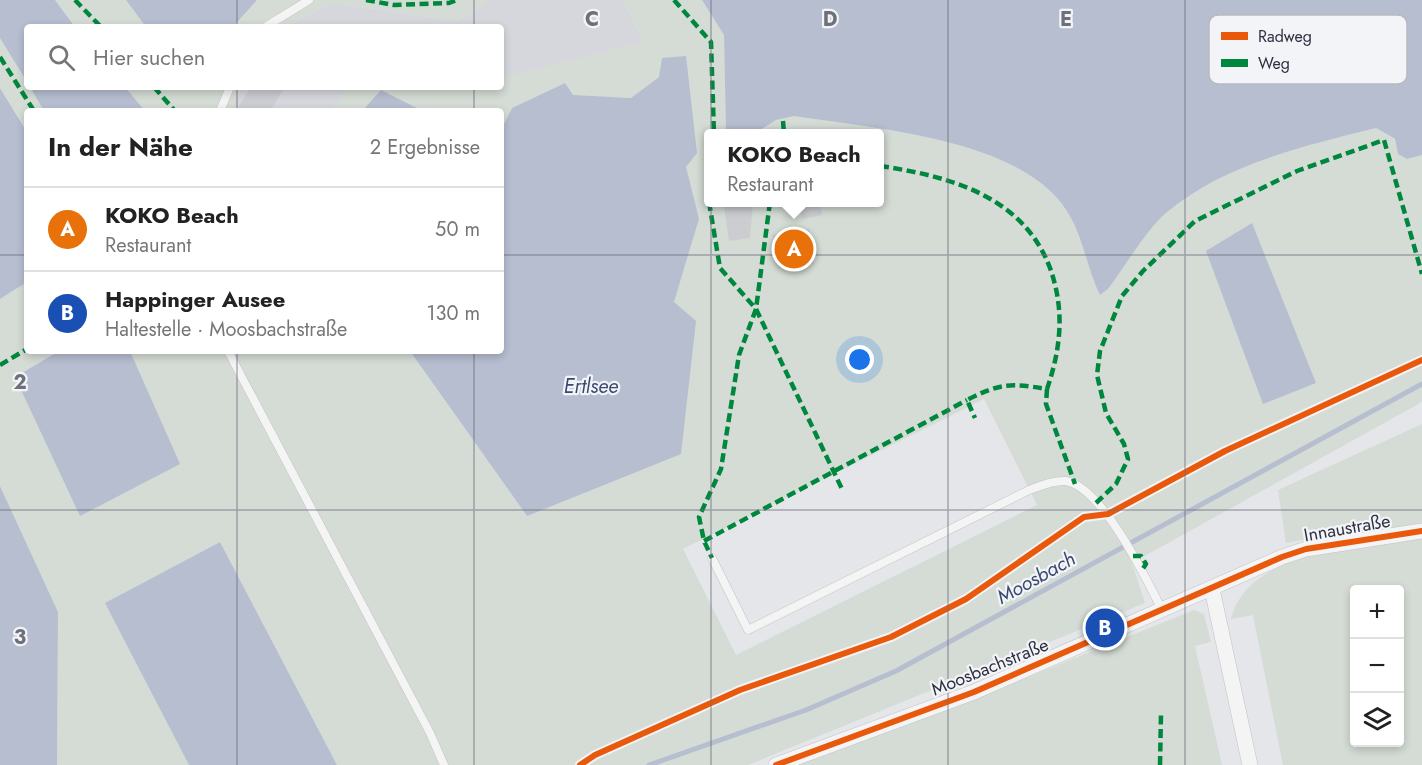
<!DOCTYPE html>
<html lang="de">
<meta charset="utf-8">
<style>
body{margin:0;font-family:Jost,sans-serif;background:#f6f6f6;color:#222}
.controls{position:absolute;right:18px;bottom:18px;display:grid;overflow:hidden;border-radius:6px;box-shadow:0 3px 9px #0003}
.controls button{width:54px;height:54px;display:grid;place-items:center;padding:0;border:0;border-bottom:2px solid #e0e0e0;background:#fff;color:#222;font:30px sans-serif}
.you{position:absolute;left:860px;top:360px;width:21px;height:21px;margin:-15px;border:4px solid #fff;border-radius:50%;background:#1a73e8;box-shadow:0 0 0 9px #1a73e833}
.badge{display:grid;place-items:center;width:39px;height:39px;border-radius:50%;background:#6d707b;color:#fff;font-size:20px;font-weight:700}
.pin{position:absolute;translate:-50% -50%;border:3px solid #fff;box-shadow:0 2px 6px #0006}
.popup{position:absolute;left:704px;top:129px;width:180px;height:78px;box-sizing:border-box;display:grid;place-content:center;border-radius:6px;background:#fff;filter:drop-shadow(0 2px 4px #0005);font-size:20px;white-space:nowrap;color:#767676}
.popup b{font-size:22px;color:#222}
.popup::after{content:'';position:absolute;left:50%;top:100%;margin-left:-12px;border:12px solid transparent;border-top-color:#fff}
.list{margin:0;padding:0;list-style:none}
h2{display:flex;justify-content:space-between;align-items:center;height:78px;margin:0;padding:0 24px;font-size:26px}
h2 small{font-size:20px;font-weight:400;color:#767676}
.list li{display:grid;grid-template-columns:39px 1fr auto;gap:18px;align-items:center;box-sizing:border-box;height:84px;padding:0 24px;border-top:2px solid #e0e0e0}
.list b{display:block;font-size:22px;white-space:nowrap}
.list p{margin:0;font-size:20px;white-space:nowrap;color:#767676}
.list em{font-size:20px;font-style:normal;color:#767676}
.icon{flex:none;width:33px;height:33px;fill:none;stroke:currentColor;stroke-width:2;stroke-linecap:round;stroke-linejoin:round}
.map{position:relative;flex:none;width:1422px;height:765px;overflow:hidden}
.search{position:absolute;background:#fff;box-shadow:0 3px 9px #0003;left:24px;top:24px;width:480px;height:66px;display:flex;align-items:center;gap:15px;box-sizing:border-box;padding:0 21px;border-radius:6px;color:#767676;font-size:22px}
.panel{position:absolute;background:#fff;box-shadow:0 3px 9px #0003;left:24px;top:108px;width:480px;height:246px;border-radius:6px}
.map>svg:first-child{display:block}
.built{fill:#d5d7dc}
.green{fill:#d4dcd5;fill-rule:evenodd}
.water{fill:#b6bed0}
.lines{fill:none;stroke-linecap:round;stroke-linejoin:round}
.stream{stroke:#b6bed0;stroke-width:5}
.building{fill:#cccdd1}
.lane-casing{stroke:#c1c3c5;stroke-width:9}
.street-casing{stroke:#c1c3c5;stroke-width:16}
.lane{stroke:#f4f4f5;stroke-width:8}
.street{stroke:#f4f4f5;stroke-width:15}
.quiet{stroke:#00873e;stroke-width:4.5;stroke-dasharray:9 4.5;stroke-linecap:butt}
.cycleway-casing{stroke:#f3f4f7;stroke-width:10}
.cycleway{stroke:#e8590c;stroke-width:6}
.grid{fill:none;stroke:#6d707b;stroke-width:1.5;stroke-opacity:0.55}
.labels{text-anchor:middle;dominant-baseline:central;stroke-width:4.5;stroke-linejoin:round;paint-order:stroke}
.street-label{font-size:18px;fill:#2d3040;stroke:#f3f4f7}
.water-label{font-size:20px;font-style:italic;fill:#3a4970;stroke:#f3f4f7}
.key{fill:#f3f4f7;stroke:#b8b9c0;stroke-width:1.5}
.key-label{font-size:16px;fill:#2d3040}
.grid-label{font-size:20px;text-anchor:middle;font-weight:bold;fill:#6d707b;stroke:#f3f4f7;stroke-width:4.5;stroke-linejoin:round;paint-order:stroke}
</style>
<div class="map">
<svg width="1422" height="765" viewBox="0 0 1422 765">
<rect width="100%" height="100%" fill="#e4e6e9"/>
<!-- built -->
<path class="built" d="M491,0H623L644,42L501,78V27H285L331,3L459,21Z
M242,87H349L331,111H229Z"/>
<!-- green -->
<path class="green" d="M55,0H126L146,27H75Z
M257,0H491L459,21L331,3L285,27H234Z
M623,0H702L724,35L726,133L708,134V202H880V134L755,133L776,120L794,116C874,129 1028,138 1071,218C1084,242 1088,270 1100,295L1108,289C1124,268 1147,229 1166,213C1224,164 1304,146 1376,128L1395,140L1398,154L1407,159L1422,155V402L1132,563L1145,603L748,765H337L220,542L106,603L189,765H57L58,612L0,486V299L27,282V351H59L15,377L179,464L130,351H410L527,516L674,302L699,219L659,77L631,98L572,95L565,83L512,108L501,130V111H423L381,90L362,111H331L349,87H501V78L644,42ZM984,399L1037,505L736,655L683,549Z
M0,38L27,82V87H30L44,111H27V131L0,88Z
M125,87H242L229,111H145Z
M1422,424V525L1324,536L1286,543L1278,490Z
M1422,538V765H1283L1253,615L1231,619C1248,549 1363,547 1422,538ZM1354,590H1400V742H1354Z
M1194,610L1204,614L1211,642L1195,646L1222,765H789L956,706Z"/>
<!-- water -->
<path class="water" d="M0,0H55L75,27H27V82L0,38Z
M126,0H257L233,27H146Z
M702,0H1422V155L1407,159L1398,154L1395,139L1376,128C1304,146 1224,164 1166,213C1147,229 1124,268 1108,289L1100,295C1088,271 1084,242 1071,218C1029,138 874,129 794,116L776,120L755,133H726L724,35Z
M686,56L697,153L686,167L699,219L674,302L696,321L681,454L527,516L410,351H501V130L512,108L565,83L573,95L631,98L659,77L662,58Z
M30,87H125L145,111H44Z
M0,88L27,132V282L0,299Z
M381,90L423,111H362Z
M1252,223L1316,383L1263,404L1206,251Z
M59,351H130L180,464L80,516L15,377Z
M0,486L58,612L57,765H0Z
M220,542L337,765H189L105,603Z"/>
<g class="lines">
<!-- stream -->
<path class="stream" d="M649,765L806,710L896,671L1422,384"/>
</g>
<!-- building -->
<path class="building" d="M251,87H285L270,111H236Z
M799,202H820L822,215L802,219Z
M753,203L750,238L729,241L724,207Z
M809,229L814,263L778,268L773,235Z"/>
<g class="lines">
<!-- lane casing -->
<g class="lane-casing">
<path id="lane" d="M265,27L309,0
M220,111L230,87
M228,351L430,733L444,765
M712,558L748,630L1029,490C1040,486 1054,480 1066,481C1102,487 1146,578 1162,610"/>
</g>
<!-- street casing -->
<g class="street-casing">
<path id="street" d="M1212,589L1250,765
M776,765L974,692L1282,557L1306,549L1422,531"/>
</g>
<!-- lane -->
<use href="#lane" class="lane"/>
<!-- street -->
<use href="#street" class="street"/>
<!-- quiet -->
<path class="quiet" d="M75,0L101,27
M366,0L394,5L449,3L457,0
M674,0L711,42L714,134
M0,57L34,111
M154,87L175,111
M783,121L784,134
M880,166C949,176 1023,196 1050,268C1065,310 1061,348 1047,389C1010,383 1000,383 967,400L975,418
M709,202L720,268L756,309L739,355L721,469L699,517L704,541L712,558
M770,202L756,309L842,489
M0,365L27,349
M1047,389L1046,404L1075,484
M1096,503L1116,484L1128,459L1124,444L1106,413L1097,375L1100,351L1122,296L1143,271L1195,221L1297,171L1384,140L1422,274
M704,541L967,400
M1133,556H1141L1146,564L1142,570
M1160,765L1161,714"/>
<!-- cycleway casing -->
<g class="cycleway-casing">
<path id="cycleway" d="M580,765L595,755L740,690L891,637L966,599L1084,517L1108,514L1225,451L1422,360
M776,765L974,692L1282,557L1306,549L1422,531"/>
</g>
<!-- cycleway -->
<use href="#cycleway" class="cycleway"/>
</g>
<!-- grid -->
<path class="grid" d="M237,0V27M474,0V27M711,0V765M948,0V765M1185,0V765M237,87V111M474,87V111M0,255H27M501,255H1422M237,351V765M474,351V765M0,510H1422"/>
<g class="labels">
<!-- street labels -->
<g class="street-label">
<text transform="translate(1347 528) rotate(-10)">Innaustraße</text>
<text transform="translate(990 667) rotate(-22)">Moosbachstraße</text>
</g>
<!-- water labels -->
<g class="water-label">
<text x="591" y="386">Ertlsee</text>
<text transform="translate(1036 578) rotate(-29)">Moosbach</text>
</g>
</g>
<!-- legend -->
<rect x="1209" y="15" width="198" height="69" rx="9" class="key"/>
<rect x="1221" y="32" width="27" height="8" fill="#e8590c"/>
<rect x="1221" y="59" width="27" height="8" fill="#00873e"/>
<g class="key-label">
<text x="1258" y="42">Radweg</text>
<text x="1258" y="69">Weg</text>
</g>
<g class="grid-label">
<text x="592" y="26">C</text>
<text x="830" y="26">D</text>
<text x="1066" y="26">E</text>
<text x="20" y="389">2</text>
<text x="20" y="644">3</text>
</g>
</svg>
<div class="controls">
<button>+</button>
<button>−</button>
<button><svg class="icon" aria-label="layers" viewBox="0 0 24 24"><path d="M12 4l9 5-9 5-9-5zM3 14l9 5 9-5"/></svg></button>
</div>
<div class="you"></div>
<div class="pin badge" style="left:794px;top:249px;background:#e8710a">A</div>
<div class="popup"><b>KOKO Beach</b>Restaurant</div>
<div class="pin badge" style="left:1105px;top:628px;background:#1a4fb4">B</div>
<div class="search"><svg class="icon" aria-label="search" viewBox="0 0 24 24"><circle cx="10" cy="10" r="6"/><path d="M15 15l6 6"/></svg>Hier suchen</div>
<section class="panel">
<h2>In der Nähe<small>2 Ergebnisse</small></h2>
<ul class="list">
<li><span class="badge" style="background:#e8710a">A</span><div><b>KOKO Beach</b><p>Restaurant</p></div><em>50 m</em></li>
<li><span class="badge" style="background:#1a4fb4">B</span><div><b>Happinger Ausee</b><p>Haltestelle · Moosbachstraße</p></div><em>130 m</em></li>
</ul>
</section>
</div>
